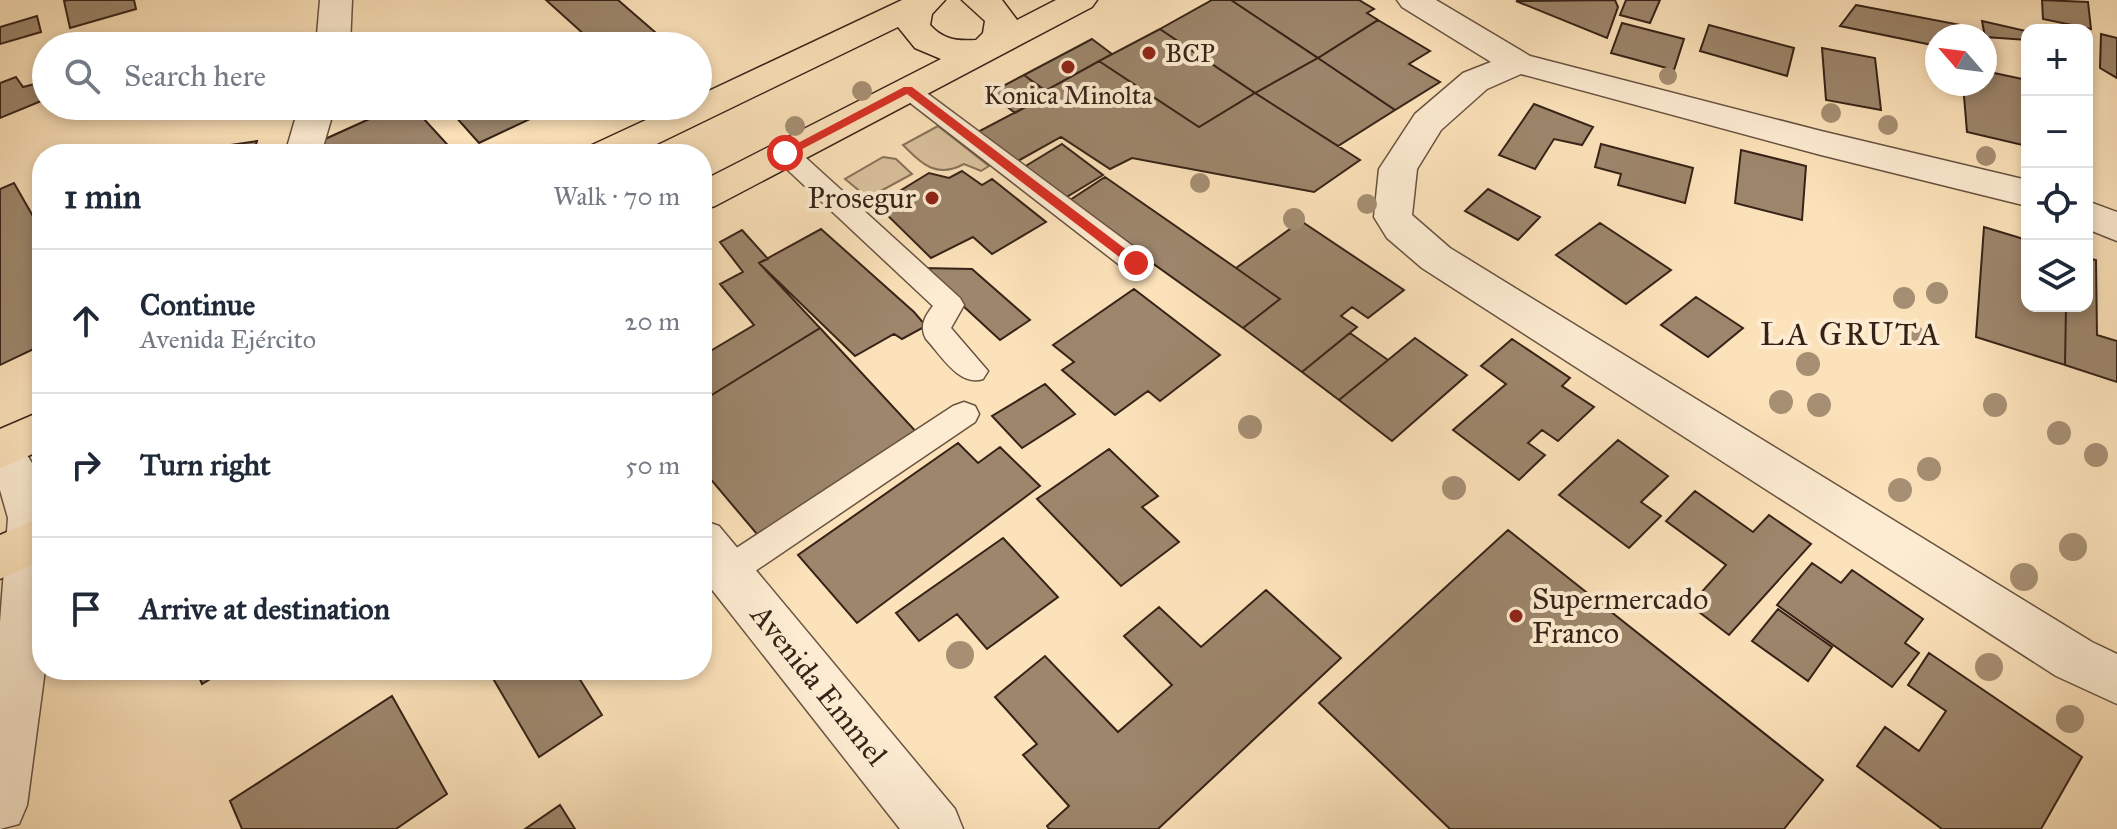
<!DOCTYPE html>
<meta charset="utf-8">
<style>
body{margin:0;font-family:"IM FELL Great Primer",serif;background:#f2f2f3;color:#1f2937}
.controls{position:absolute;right:24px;top:24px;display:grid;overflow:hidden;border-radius:16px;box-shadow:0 4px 12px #0003}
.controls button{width:72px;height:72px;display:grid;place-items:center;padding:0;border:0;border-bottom:2px solid #e0e1e3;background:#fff;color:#1f2937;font:40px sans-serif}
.compass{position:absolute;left:1925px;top:24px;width:72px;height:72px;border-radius:50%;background:#fff;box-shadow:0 4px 12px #0003;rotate:298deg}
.stop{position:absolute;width:24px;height:24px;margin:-18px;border:6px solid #d93025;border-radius:50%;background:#fff}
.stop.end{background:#d93025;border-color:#fff;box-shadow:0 2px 8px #0008}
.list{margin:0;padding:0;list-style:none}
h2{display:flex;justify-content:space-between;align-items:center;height:104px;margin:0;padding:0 32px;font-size:34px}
h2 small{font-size:26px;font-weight:400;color:#747a83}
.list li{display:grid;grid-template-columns:52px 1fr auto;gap:24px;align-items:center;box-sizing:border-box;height:144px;padding:0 32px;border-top:2px solid #e0e1e3}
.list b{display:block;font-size:30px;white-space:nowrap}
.list p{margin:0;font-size:26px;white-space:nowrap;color:#747a83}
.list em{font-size:26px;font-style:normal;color:#747a83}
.icon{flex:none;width:44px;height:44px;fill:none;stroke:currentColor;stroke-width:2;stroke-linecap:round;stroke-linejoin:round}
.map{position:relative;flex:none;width:2117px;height:829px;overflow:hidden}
.search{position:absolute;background:#fff;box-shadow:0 4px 12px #0003;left:32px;top:32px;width:680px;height:88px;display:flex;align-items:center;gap:20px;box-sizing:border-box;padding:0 28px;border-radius:44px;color:#747a83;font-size:30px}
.panel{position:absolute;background:#fff;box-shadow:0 4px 12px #0003;left:32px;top:144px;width:680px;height:536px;border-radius:32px}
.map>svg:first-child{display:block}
.green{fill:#dac29e;stroke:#88725a;stroke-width:2}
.building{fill:#9d866c;stroke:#362317;stroke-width:2}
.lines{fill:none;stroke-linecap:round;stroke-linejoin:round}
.service-casing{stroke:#685340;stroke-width:3}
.minor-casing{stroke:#685340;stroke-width:3}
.tertiary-casing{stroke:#685340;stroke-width:3}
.primary-casing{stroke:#362317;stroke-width:3}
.service{fill:#fdecd2;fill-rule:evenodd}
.minor{fill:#fdecd2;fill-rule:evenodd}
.tertiary{fill:#fdecd2;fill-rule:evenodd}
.primary{fill:#fce2ba;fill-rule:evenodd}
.tree{fill:#a68f73}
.route{fill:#d93025}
.poi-dot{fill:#8f2418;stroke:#fdecd2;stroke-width:3}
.labels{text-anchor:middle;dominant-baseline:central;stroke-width:8;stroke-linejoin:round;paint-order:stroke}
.far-poi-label{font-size:26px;fill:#362317;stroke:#fdecd2;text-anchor:start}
.poi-label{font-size:30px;fill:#362317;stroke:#fdecd2;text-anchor:end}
.street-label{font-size:30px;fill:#362317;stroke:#fdecd2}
.neighbourhood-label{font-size:32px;letter-spacing:2px;fill:#362317;stroke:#fdecd2}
</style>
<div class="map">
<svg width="2117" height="829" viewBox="0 0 2117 829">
<rect width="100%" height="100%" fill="#fce2ba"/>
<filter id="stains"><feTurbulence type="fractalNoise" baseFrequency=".0025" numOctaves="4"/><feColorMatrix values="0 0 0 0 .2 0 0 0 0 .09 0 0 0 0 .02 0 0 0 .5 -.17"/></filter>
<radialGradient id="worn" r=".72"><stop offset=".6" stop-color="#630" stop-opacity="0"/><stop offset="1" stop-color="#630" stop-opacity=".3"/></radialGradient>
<!-- green -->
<path class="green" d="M938,126L989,166L981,171L964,164C936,179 922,164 903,145Z
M883,157L896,159L912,174L868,198L845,179Z"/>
<!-- building -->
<path class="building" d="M69,0H134L136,9L70,28L64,1Z
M546,0H618L671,46H597Z
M1212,0H1231L1318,58L1255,93L1160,29Z
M1231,0H1359L1374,9L1367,13L1378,20L1318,58Z
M1615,0L1618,7L1607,38L1516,1Z
M1626,0H1660L1650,23L1620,15Z
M2042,0L2088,2L2091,29L2043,19Z
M1856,5L1966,26L1967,36H1937V46L1840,26Z
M37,16L41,32L0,44V27Z
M1378,20L1430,51L1409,64L1440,82L1395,110L1318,58Z
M1982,21L2026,31L2027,40L1985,37Z
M1622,23L1684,39L1674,70L1611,53Z
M1709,25L1794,48L1787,76L1700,51Z
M1160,29L1255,93L1199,127L1099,61Z
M2101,34L2117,38V78L2100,68Z
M1092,39L1112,54L1045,91L1024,75Z
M1822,48L1875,58L1881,110L1826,100Z
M1318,58L1395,110L1338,146L1255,93Z
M1099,61L1199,127L1255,93L1360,160L1314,192L1132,158L1110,169L1061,137L1016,162L976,133L1050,94L1045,91Z
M1985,71L2027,80V146L1967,132L1963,84H1985Z
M1024,75L1050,94L1015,113L990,93Z
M16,77L23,87L46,81V99L0,118V83Z
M1534,104L1593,127L1582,145L1554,139L1535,169L1499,155Z
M398,106H412L456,154H322L314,144Z
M446,106H545L549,110L479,143Z
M257,141L253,154H169Z
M1062,144L1103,175L1065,198L1024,167Z
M1601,144L1693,168L1685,203L1618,185L1621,174L1595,167Z
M1741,150L1806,166L1802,220L1735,203Z
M962,171L982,185L992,179L1046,222L992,254L973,237L931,258L877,205L929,173L949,178Z
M1105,177L1236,268L1280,299L1243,328L1067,202Z
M14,183L42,232V345L0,365V189Z
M1488,189L1540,217L1518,240L1465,211Z
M1301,221L1404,290L1368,318L1352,307L1341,316L1357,327L1302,372L1243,328L1280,299L1236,268Z
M1600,223L1671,270L1626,304L1556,255Z
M1984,227L2027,240V306H2066L2065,365L1976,337Z
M821,229L914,312L926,326L902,339L894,334L855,356L759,263Z
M742,230L768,259L759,263L820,328L702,401V356L754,325L720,284L743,272L720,242Z
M2087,258L2096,260L2097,335L2117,341V382L2065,365L2066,306H2087Z
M922,268L972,269L1030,320L1000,340Z
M1134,289L1220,355L1160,401L1148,391L1115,415L1062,370L1074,362L1053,345Z
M1696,297L1743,328L1708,357L1661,325Z
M820,328L921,437L762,540L702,469V401Z
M1350,333L1388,360L1339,400L1302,372Z
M1415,338L1467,375L1392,441L1339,400Z
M1512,339L1570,378L1562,386L1594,407L1558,441L1542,430L1528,443L1545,455L1519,480L1453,430L1506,384L1481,366Z
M1045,384L1075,414L1022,448L992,416Z
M1618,440L1668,476L1641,502L1661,516L1629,548L1559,495Z
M958,443L978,463L1000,447L1040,486L857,623L798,555Z
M1109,449L1158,496L1142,507L1179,542L1121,586L1037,499Z
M1695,491L1753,532L1769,515L1811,544L1729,635L1690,605L1726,565L1666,521Z
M1508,530L1823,780L1784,829H1450L1319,703Z
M1003,538L1058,597L987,649L957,614L919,641L896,613Z
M1812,563L1841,583L1852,570L1923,619L1905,643L1919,653L1892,687L1777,605Z
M1266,590L1341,658L1158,829H1049L1047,826L1069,806L1023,755L1037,744L995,697L1045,656L1118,732L1172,685L1124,636L1159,607L1201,647Z
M1778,609L1832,647L1808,681L1752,641Z
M1929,653L2082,757L2041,829H1942L1857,766L1885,727L1919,751L1946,711L1908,685Z
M196,670H225L202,684Z
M488,670H574L602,715L539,757Z
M392,696L447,794L396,829H242L230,801Z
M560,805L575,829H525Z"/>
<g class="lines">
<!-- service casing -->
<g class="service-casing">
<path id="service" d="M908,82L916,85L1146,256L1150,263L1146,270L1136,273L1126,270L900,95L896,90L900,85Z
M785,145L794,147L960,298L964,305L951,328L988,371L983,379C959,387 941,355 926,339C919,326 925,316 933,306L776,159L772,153L776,147Z
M964,402L975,406L979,414L975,422L739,582L727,586L715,582L710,572L715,562L953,406Z"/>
</g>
<!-- minor casing -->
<g class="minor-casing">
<path id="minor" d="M320,0H352L350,46H316Z
M1397,0H1436L1530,56L1821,131L2027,180V206L1821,155L1521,74L1487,89L1441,130L1417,169L1412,215L1450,248L2092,642L2117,654V704L2056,676L1422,268L1387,238L1374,217L1379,169L1415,114L1463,73L1491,62L1402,7Z
M299,106H335L321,154H285Z
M2087,201L2117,212V241L2087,229Z
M0,445L27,455L42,479V670H45L27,805L19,824L0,829V622L8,518L0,490Z"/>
</g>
<!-- tertiary casing -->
<g class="tertiary-casing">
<path id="tertiary" d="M702,520L719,526L955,809L963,829H900L702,577Z"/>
</g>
<!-- primary casing -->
<g class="primary-casing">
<path id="primary" d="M902,0H945L932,14L930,25C944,40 956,41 976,40L983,33L985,21L962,0H1002L1017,20L1056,0H1097L1092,7L715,206L702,210V181L941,59L915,48L898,27L636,154H587L592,145L676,106H698V96Z
M42,411V450L0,468V429Z
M42,517V560L0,579V535Z"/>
</g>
<!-- service -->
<use href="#service" class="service"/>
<!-- minor -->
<use href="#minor" class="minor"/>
<!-- tertiary -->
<use href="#tertiary" class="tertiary"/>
<!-- primary -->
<use href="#primary" class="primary"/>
</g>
<!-- trees -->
<g class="tree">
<circle cx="1668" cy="76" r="9"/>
<circle cx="862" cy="91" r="10"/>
<circle cx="1831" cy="113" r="10"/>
<circle cx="1888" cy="125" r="10"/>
<circle cx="795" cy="126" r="10"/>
<circle cx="1986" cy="156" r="10"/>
<circle cx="1200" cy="183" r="10"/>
<circle cx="1367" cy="204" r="10"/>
<circle cx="1294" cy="219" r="11"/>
<circle cx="1937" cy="293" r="11"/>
<circle cx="1904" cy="298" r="11"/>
<circle cx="1915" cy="337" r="11"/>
<circle cx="1808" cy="364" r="12"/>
<circle cx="1781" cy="402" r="12"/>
<circle cx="1819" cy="405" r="12"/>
<circle cx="1995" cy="405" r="12"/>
<circle cx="1250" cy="427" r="12"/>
<circle cx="2059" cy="433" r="12"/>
<circle cx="2096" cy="455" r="12"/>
<circle cx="1929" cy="469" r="12"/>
<circle cx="1454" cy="488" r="12"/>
<circle cx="1900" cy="490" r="12"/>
<circle cx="2073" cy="547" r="14"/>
<circle cx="2024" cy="577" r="14"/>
<circle cx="960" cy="655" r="14"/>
<circle cx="1989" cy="667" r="14"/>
<circle cx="2070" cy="719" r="14"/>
</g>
<!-- route -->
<path class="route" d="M904,87H912L1140,260V266H1131L907,94L789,156L779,153Z"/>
<!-- markers -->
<g class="poi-dot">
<circle cx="1149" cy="53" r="8"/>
<circle cx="1068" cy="67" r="8"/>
<circle cx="932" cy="198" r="8"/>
<circle cx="1516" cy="616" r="8"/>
</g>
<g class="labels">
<!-- far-poi labels -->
<g class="far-poi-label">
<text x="1165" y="53">BCP</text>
<text x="1068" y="95" text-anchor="middle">Konica Minolta</text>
</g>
<!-- poi labels -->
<g class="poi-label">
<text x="916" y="198">Prosegur</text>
<text x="1532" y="599" text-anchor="start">Supermercado<tspan x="1532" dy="34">Franco</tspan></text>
</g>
<!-- street labels -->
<g class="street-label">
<text transform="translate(819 685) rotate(51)">Avenida Emmel</text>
</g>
<!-- neighbourhood labels -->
<g class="neighbourhood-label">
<text x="1851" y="334">LA GRUTA</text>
</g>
</g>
<rect width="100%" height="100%" filter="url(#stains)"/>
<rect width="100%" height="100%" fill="url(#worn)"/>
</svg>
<div class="controls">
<button>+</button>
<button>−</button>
<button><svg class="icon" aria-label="locate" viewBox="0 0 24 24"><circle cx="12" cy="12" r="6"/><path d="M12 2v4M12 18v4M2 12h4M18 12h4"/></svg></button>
<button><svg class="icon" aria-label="layers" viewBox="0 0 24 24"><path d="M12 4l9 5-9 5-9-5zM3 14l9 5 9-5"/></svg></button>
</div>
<svg class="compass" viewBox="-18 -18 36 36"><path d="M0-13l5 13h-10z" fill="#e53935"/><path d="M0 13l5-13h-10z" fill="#747a83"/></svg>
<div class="stop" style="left:785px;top:153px"></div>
<div class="stop end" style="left:1136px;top:263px"></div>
<div class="search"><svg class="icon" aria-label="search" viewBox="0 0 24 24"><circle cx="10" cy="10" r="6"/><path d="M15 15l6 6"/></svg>Search here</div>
<section class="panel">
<h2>1 min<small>Walk · 70 m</small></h2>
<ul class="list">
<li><svg class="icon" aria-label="ahead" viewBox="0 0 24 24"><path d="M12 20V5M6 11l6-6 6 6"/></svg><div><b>Continue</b><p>Avenida Ejército</p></div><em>20 m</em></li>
<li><svg class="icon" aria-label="right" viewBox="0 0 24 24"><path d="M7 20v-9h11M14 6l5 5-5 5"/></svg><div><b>Turn right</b></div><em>50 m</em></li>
<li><svg class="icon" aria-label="arrive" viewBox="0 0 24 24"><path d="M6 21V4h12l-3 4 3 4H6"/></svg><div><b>Arrive at destination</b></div></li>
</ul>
</section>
</div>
